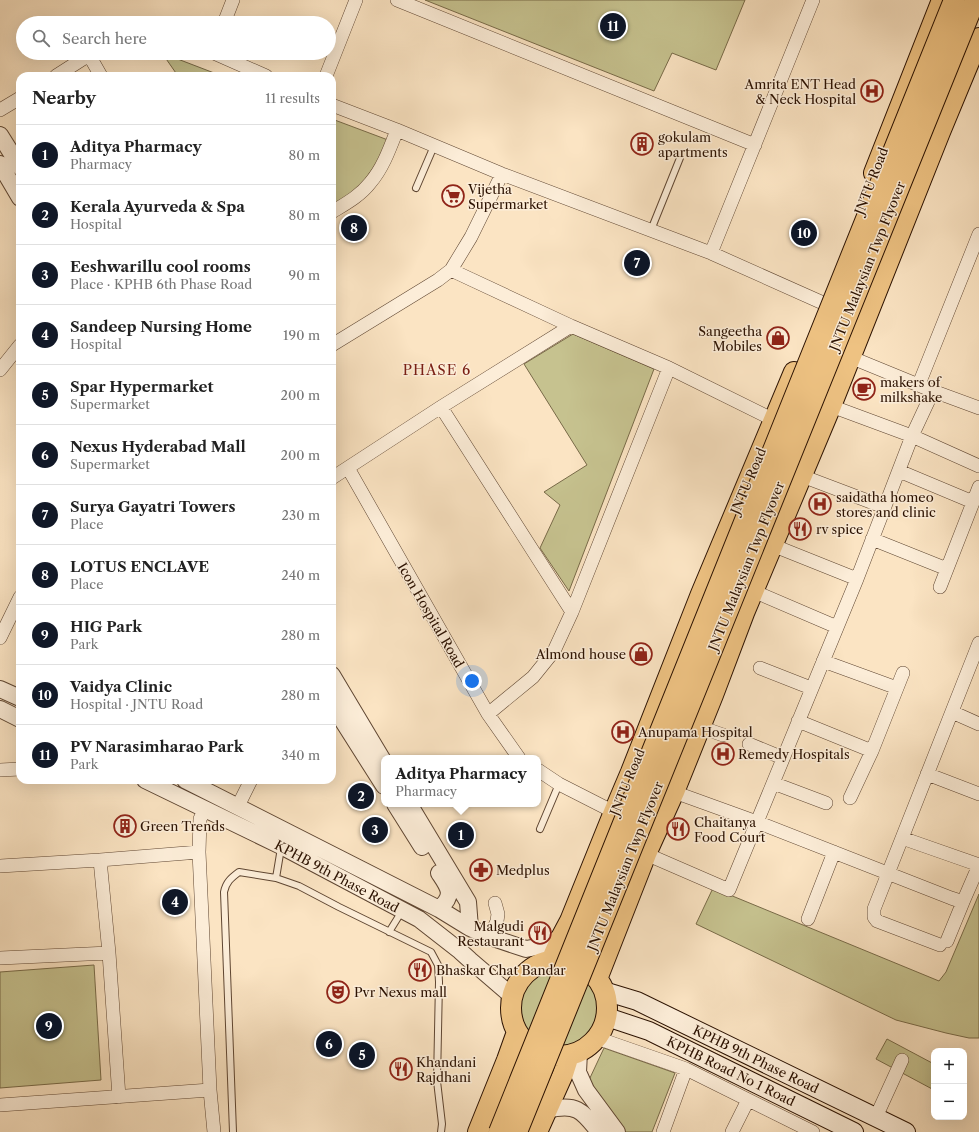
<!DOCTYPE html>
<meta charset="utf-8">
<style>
body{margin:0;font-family:"Libre Caslon Text",serif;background:#f2f2f2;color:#222}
.controls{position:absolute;right:12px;bottom:12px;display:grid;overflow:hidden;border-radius:8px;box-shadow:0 4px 16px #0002}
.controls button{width:36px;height:36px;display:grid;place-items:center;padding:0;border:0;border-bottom:1px solid #e0e0e0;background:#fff;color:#222;font:20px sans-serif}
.you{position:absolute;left:472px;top:681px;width:14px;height:14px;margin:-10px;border:3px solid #fff;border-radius:50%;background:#1a73e8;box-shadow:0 0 0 6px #1a73e833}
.badge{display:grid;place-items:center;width:26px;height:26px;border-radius:50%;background:#111827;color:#fff;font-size:13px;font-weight:700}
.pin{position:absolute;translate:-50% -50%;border:2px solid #fff;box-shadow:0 1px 4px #0006}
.popup{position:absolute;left:381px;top:755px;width:160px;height:52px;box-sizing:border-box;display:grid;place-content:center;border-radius:8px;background:#fff;filter:drop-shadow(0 1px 3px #0005);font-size:13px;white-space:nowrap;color:#767676}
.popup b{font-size:15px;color:#222}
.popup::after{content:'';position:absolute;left:50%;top:100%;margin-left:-8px;border:8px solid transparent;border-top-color:#fff}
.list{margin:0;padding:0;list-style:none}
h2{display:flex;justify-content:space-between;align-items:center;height:52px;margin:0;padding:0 16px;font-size:17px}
h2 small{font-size:13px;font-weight:400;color:#767676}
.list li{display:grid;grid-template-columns:26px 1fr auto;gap:12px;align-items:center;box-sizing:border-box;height:60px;padding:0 16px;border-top:1px solid #e0e0e0}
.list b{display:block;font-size:15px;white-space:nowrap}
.list p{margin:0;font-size:13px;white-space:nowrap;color:#767676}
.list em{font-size:13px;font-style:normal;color:#767676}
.icon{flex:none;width:22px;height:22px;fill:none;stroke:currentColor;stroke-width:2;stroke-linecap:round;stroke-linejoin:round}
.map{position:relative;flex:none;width:979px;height:1132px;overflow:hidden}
.search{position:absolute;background:#fff;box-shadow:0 4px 16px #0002;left:16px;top:16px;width:320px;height:44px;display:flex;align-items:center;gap:10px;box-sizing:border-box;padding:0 14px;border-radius:22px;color:#767676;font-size:15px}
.panel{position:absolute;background:#fff;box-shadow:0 4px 16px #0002;left:16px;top:72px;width:320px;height:712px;border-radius:12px}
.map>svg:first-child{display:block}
.green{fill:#c6c28f;stroke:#786a48}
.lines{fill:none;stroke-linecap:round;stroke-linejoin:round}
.service-casing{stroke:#5f4632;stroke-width:8}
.minor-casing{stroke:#5f4632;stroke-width:14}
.tertiary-casing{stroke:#5f4632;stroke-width:18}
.secondary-casing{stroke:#2b1101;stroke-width:20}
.primary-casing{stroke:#2b1101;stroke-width:22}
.service{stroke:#fcedd8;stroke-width:6}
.minor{stroke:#fcedd8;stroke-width:13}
.tertiary{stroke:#fcedd8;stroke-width:16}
.secondary{stroke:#fcedd8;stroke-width:18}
.primary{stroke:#eec282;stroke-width:20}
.primary-bridge-casing{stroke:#2b1101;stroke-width:22;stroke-linecap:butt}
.primary-bridge{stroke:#eec282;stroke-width:20}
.labels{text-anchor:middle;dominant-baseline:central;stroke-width:3;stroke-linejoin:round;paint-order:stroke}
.poi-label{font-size:13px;fill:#2b1101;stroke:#fcedd8;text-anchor:start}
.street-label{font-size:13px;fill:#2b1101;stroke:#fcedd8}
.neighbourhood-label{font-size:14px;letter-spacing:1px;fill:#7a1f14;stroke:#fcedd8}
</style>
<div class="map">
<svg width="979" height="1132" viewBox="0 0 979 1132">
<rect width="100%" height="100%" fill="#fbe4c3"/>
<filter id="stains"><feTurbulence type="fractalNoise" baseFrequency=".005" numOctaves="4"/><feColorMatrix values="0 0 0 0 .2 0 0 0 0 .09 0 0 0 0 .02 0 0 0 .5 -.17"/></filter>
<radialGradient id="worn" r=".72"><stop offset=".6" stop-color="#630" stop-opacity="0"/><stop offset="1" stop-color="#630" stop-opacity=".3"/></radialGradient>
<!-- green -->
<path class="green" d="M425,0H745L716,70L672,53L654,91Z
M162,53L222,76H178Z
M332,119L388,140L382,156L357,190L332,207Z
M573,334L654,369L569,591L540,548L560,505L544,492L587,465L524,364Z
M713,888L939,981L946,972L979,894V1038H969L946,1033L896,1020L696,924Z
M94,965L101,1080L0,1088V972Z
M517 1008a41 41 0 1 1 82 0a41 41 0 1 1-82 0Z
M887,1039L934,1064V1090L876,1059Z
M604,1048L675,1073L652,1132H624L589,1080Z"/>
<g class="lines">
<!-- service casing -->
<g class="service-casing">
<path id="service" d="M416,188L434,146
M651,230L680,158
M540,829L559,784
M276,878L281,848
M389,932L402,911
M233,1132L224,892C226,882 231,878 239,872L276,878L299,886L339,907L431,952L438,965L439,982L437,1081L442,1124L441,1132"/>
</g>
<!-- minor casing -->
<g class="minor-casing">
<path id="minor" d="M397,0L755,145
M224,23L233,0
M214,53L266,76
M89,55L101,76
M56,76L92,53
M326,76L356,0
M332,105L397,130L502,174L711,253L823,303
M0,110L20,98
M332,212C345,204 360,196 370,183C383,168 390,148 397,130
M711,253L813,0
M451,270L571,326L669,368
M332,345L438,280L451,270L471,237L502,174
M850,357L933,391L979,408
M0,370L20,345
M919,384L979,234
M831,406L912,436L979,466
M441,407L572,612L669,368L774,420
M348,468L488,714L519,758
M899,471L973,502
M802,476L884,507
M332,478L441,407L571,326
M872,539L947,569
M772,545L857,579
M940,587L979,487
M753,591L837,627
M0,638L20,597
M823,661L897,688
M760,668L811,688
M952,712L979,724
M488,714L533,677L554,651L572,612
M798,721L872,751
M700,727L723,735
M749,744L783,758
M0,770L20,769
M538,770L559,784L614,812
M927,774L979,794
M773,783L826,803
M674,792L757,822L951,898L963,902L979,865L902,838
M850,798L872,751L903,673
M238,806L251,780
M205,809L200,819L199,852L210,1090L214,1132
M646,854L729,890L857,579L912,436L933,391
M100,860L109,953L119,1097
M0,866L100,860L199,852
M808,919L834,852
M490,937L497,921L498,914L495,903
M947,941L963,902
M940,945L877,921L874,917V909L979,643
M0,958L109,953
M597,1038L686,1069L813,1132
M0,1105L210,1090
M876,1117L902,1060
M663,1132L686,1069
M732,1132L748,1100"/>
</g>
<!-- tertiary casing -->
<g class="tertiary-casing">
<path id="tertiary" d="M0,135L20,167
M0,164L20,198
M332,675L384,762
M0,689L20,698
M332,704L384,786
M0,709L20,719
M145,780L281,846L419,919L460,951L470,960L513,997
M185,780L439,909L470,928L490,937L526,949L548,945L562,936
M395,804L422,847
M409,804L468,902L470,928
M439,873C449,888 455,895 439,909
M579,1052L578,1072L586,1090L617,1132
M547,1110C576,1103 582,1110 599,1132"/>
</g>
<!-- secondary casing -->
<g class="secondary-casing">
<path id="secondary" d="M604,991L637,1001L906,1132
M607,1017L649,1031L854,1132"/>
</g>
<!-- primary casing -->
<g class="primary-casing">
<path id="primary" d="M874,173L942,0
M511 1008a48 48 0 1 1 96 0a48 48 0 1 1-96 0Z
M551,961L562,936L570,921L614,812L631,772L701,594L794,372
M597,979L646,854L674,792L713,695L744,613L831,406L940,132L979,38
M478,1132L507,1060L517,1032
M537,1132L563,1074L569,1055"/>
</g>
<!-- service -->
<use href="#service" class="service"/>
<!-- minor -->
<use href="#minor" class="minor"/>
<!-- tertiary -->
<use href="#tertiary" class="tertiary"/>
<!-- secondary -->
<use href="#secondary" class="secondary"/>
<!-- primary -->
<use href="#primary" class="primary"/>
<!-- primary-bridge casing -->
<g class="primary-bridge-casing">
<path id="primary-bridge" d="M499,1132L954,0
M517,1132L975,0"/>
</g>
<!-- primary-bridge -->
<use href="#primary-bridge" class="primary-bridge"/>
</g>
<!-- icons -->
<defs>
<g id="hospital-ring" transform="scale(1.15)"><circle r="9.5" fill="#fcedd8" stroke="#8f2418" stroke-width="1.5"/><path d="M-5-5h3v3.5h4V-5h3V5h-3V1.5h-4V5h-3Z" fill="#8f2418"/></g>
<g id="building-ring" transform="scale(1.15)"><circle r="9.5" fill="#fcedd8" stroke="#8f2418" stroke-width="1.5"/><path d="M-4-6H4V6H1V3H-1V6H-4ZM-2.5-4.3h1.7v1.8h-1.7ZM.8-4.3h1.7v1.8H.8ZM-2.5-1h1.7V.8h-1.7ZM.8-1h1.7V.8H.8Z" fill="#8f2418"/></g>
<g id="supermarket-ring" transform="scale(1.15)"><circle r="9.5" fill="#fcedd8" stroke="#8f2418" stroke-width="1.5"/><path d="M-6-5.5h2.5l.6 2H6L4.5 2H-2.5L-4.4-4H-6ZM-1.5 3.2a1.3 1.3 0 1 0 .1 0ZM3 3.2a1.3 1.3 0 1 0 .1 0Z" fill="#8f2418"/></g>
<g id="shop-ring" transform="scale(1.15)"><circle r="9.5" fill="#fcedd8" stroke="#8f2418" stroke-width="1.5"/><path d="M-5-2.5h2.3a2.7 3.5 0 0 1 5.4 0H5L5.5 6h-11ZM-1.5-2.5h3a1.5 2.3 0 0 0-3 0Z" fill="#8f2418"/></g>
<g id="cafe-ring" transform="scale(1.15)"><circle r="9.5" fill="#fcedd8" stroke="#8f2418" stroke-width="1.5"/><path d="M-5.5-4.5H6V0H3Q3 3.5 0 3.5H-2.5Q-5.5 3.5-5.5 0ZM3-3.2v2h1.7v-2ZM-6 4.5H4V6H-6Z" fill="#8f2418"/></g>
<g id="restaurant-ring" transform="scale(1.15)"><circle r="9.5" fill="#fcedd8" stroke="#8f2418" stroke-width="1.5"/><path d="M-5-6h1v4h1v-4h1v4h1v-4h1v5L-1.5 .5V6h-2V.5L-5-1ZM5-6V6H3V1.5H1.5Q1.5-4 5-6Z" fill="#8f2418"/></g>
<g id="pharmacy-ring" transform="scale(1.15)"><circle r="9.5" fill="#fcedd8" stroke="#8f2418" stroke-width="1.5"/><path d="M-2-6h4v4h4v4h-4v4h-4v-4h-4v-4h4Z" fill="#8f2418"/></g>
<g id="theatre-ring" transform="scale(1.15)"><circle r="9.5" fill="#fcedd8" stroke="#8f2418" stroke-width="1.5"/><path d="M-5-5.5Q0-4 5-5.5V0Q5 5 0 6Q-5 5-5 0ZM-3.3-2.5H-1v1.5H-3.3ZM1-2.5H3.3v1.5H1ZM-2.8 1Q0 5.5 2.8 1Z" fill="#8f2418"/></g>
</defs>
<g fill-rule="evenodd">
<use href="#hospital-ring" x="872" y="91"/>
<use href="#building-ring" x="642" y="144"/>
<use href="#supermarket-ring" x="453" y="196"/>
<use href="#shop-ring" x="778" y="338"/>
<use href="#cafe-ring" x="864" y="389"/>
<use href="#hospital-ring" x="820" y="504"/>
<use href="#restaurant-ring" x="800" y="529"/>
<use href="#shop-ring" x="641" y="654"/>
<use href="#hospital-ring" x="623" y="732"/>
<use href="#hospital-ring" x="723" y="754"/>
<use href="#building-ring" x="125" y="826"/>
<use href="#restaurant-ring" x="678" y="829"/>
<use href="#pharmacy-ring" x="481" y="870"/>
<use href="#restaurant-ring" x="540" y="933"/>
<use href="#restaurant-ring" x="420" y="970"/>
<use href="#theatre-ring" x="338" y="992"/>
<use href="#restaurant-ring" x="401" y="1069"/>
</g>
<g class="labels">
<!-- poi labels -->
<g class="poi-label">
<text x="856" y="84" text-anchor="end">Amrita ENT Head<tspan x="856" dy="15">&amp; Neck Hospital</tspan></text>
<text x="658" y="137">gokulam<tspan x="658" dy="15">apartments</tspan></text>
<text x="468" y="189">Vijetha<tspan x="468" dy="15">Supermarket</tspan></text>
<text x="762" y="331" text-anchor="end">Sangeetha<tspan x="762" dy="15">Mobiles</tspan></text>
<text x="880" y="382">makers of<tspan x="880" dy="15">milkshake</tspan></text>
<text x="836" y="497">saidatha homeo<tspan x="836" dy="15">stores and clinic</tspan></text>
<text x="816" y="529">rv spice</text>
<text x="626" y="654" text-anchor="end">Almond house</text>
<text x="638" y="732">Anupama Hospital</text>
<text x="738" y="754">Remedy Hospitals</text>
<text x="694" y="822">Chaitanya<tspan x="694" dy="15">Food Court</tspan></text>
<text x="140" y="826">Green Trends</text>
<text x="496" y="870">Medplus</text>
<text x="524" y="926" text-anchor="end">Malgudi<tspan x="524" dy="15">Restaurant</tspan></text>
<text x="436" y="970">Bhaskar Chat Bandar</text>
<text x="354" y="992">Pvr Nexus mall</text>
<text x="416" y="1062">Khandani<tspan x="416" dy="15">Rajdhani</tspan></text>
</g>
<!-- street labels -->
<g class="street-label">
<text transform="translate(871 181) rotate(-69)">JNTU Road</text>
<text transform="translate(867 266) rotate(-68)">JNTU Malaysian Twp Flyover</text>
<text transform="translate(748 481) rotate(-67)">JNTU Road</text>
<text transform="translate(746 566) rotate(-68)">JNTU Malaysian Twp Flyover</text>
<text transform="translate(431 615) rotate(60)">Icon Hospital Road</text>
<text transform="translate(627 782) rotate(-68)">JNTU Road</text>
<text transform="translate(625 866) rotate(-68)">JNTU Malaysian Twp Flyover</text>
<text transform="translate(337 876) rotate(28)">KPHB 9th Phase Road</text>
<text transform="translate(756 1059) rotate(26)">KPHB 9th Phase Road</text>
<text transform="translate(731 1071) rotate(26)">KPHB Road No 1 Road</text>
</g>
<!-- neighbourhood labels -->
<g class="neighbourhood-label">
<text x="437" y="370">PHASE 6</text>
</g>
</g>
<rect width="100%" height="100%" filter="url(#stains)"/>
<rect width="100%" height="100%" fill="url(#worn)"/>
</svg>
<div class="controls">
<button>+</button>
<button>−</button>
</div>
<div class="you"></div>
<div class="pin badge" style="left:461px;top:835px">1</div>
<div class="popup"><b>Aditya Pharmacy</b>Pharmacy</div>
<div class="pin badge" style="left:361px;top:796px">2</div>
<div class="pin badge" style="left:375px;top:830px">3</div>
<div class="pin badge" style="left:175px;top:902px">4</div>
<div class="pin badge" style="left:362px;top:1055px">5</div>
<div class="pin badge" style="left:329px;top:1044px">6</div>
<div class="pin badge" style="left:637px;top:263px">7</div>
<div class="pin badge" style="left:354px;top:228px">8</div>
<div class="pin badge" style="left:49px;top:1026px">9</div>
<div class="pin badge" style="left:804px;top:233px">10</div>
<div class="pin badge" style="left:613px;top:26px">11</div>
<div class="search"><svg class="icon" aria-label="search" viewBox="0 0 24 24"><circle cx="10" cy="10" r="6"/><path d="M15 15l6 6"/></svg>Search here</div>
<section class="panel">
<h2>Nearby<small>11 results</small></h2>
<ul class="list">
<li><span class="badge">1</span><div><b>Aditya Pharmacy</b><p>Pharmacy</p></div><em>80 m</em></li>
<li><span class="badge">2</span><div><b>Kerala Ayurveda &amp; Spa</b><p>Hospital</p></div><em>80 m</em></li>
<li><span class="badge">3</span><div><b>Eeshwarillu cool rooms</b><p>Place · KPHB 6th Phase Road</p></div><em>90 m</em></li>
<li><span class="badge">4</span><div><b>Sandeep Nursing Home</b><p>Hospital</p></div><em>190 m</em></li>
<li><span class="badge">5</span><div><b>Spar Hypermarket</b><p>Supermarket</p></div><em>200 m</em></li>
<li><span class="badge">6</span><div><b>Nexus Hyderabad Mall</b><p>Supermarket</p></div><em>200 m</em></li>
<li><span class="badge">7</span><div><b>Surya Gayatri Towers</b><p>Place</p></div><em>230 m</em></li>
<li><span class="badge">8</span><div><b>LOTUS ENCLAVE</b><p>Place</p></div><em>240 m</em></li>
<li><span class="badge">9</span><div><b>HIG Park</b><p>Park</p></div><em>280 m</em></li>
<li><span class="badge">10</span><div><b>Vaidya Clinic</b><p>Hospital · JNTU Road</p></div><em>280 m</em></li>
<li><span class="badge">11</span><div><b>PV Narasimharao Park</b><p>Park</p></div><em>340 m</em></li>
</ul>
</section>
</div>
